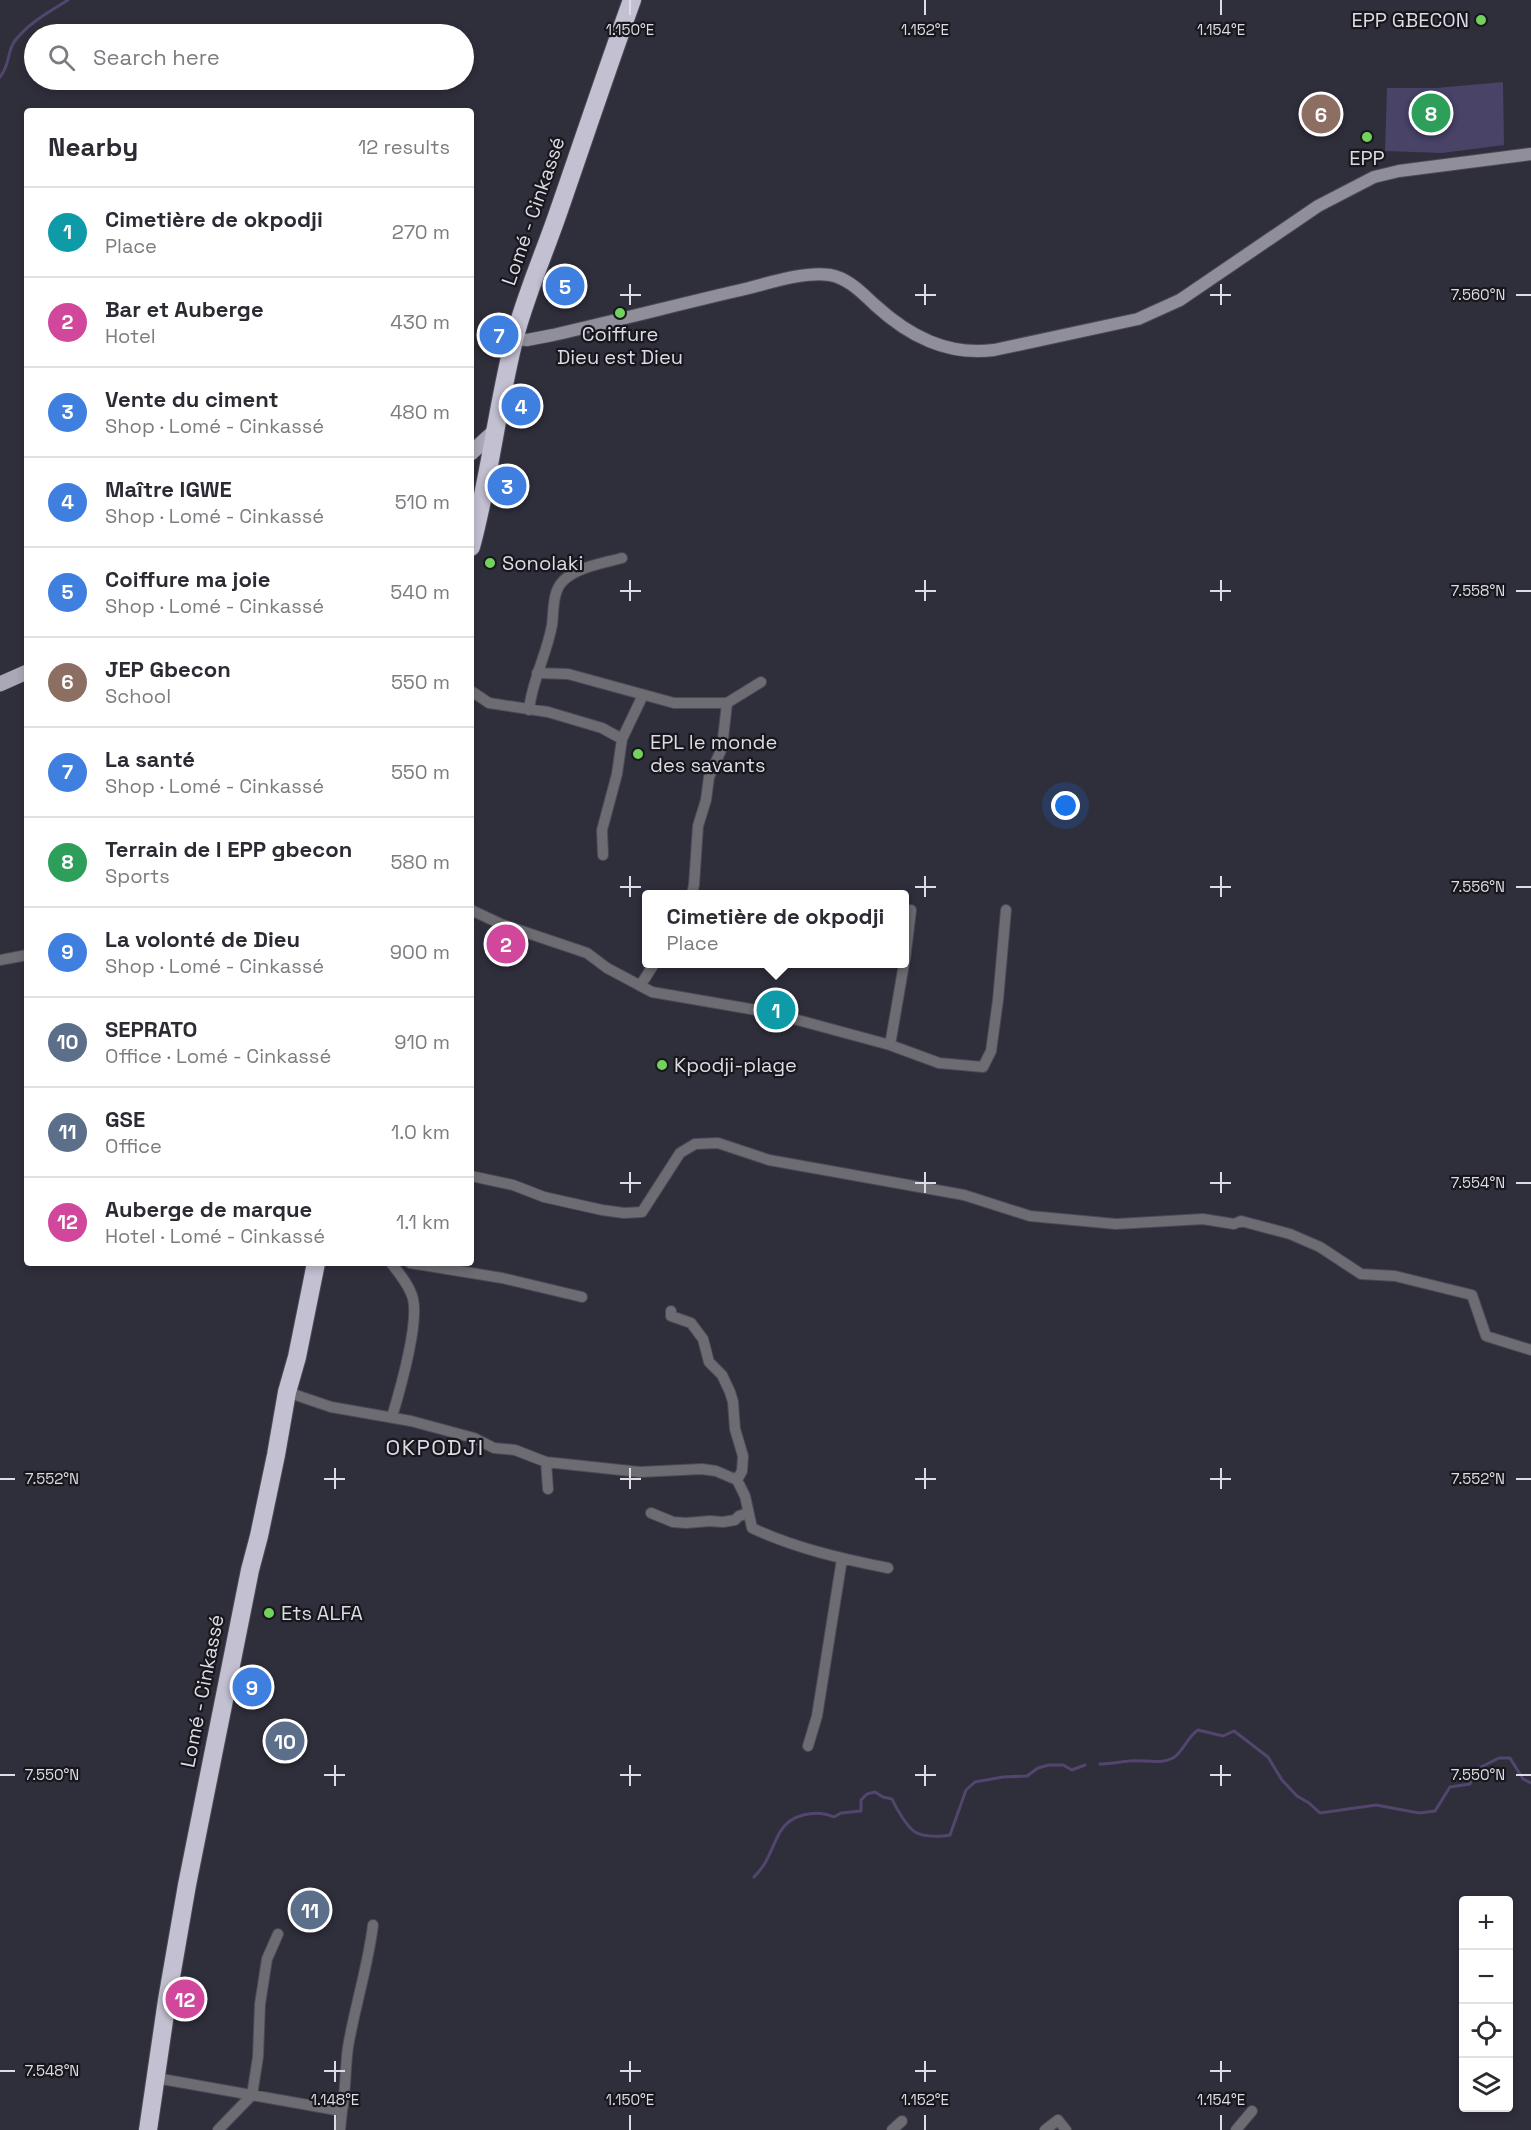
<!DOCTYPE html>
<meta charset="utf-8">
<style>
body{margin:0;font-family:"Space Grotesk",sans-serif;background:#f2f2f3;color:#2b2b33}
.controls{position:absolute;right:18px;bottom:18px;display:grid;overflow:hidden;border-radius:6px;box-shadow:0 3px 9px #0003}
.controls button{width:54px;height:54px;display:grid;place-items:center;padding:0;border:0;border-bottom:2px solid #e1e1e2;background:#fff;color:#2b2b33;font:30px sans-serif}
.you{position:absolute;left:1066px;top:806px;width:21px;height:21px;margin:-15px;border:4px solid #fff;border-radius:50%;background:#1a73e8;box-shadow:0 0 0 9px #1a73e833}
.badge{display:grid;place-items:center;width:39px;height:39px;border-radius:50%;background:#d93025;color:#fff;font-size:20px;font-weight:700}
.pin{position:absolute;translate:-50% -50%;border:3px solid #fff;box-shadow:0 2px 6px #0006}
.popup{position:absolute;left:642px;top:890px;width:267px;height:78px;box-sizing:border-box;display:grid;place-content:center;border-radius:6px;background:#fff;filter:drop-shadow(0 2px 4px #0005);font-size:20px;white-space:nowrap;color:#7c7c81}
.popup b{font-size:22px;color:#2b2b33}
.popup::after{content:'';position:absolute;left:50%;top:100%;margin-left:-12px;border:12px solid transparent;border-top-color:#fff}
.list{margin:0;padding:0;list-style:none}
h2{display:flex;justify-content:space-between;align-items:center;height:78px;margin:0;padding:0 24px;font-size:26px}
h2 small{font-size:20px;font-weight:400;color:#7c7c81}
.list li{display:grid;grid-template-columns:39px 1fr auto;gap:18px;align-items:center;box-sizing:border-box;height:90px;padding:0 24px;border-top:2px solid #e1e1e2}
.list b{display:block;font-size:22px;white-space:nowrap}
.list p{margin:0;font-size:20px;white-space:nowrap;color:#7c7c81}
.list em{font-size:20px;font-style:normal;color:#7c7c81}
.icon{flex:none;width:33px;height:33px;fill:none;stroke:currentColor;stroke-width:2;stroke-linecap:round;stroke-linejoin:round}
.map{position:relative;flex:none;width:1531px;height:2130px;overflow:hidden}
.search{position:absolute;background:#fff;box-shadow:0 3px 9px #0003;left:24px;top:24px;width:450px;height:66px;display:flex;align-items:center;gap:15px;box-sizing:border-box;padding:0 21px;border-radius:33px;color:#7c7c81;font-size:22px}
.panel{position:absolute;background:#fff;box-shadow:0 3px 9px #0003;left:24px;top:108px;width:450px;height:1158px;border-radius:6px}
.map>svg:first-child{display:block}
.green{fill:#484367}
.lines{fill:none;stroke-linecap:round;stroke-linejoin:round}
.stream{stroke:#52466e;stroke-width:3}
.street-casing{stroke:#4b4a56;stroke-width:12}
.secondary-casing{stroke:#4b4a56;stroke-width:14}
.primary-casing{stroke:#4b4a56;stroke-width:16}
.highway-casing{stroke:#4b4a56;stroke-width:20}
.street{stroke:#6d6c73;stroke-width:10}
.secondary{stroke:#8f8e99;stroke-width:12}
.primary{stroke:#aaa8b6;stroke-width:15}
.highway{stroke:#c2c0d1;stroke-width:18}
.ticks{fill:none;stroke:#dddce5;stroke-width:2}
.poi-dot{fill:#73d25c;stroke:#17171d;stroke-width:2}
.labels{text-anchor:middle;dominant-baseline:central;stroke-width:4.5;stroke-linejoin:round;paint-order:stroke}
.poi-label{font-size:20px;fill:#dddce5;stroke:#17171d;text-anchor:start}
.street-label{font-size:20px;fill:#dddce5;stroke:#17171d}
.quarter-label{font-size:22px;letter-spacing:1.5px;fill:#dddce5;stroke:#17171d}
.ticks-label{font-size:15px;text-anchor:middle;fill:#dddce5;stroke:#17171d;stroke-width:4.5;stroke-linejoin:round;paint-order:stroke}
</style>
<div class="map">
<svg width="1531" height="2130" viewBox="0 0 1531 2130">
<rect width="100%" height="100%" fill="#2f2e3b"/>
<!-- green -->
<path class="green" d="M1503,82L1504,145L1442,153L1385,151L1387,88H1436Z"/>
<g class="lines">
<!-- stream -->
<path class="stream" d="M0,77C10,65 7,53 14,42C28,23 49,12 68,0
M1100,1764C1111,1764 1119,1762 1129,1761C1143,1759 1160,1765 1173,1758C1184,1751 1187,1737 1198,1730L1223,1736L1234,1731L1268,1757L1282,1780L1297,1796L1309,1803L1320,1813L1376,1805L1419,1813L1435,1811L1450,1787L1470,1784L1475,1770L1499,1758H1510L1523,1779L1531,1783
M754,1877C769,1862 770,1850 780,1832C790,1814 816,1809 834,1817L841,1813L861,1811V1800L867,1794L875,1792L883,1797L892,1799C896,1808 907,1827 915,1832C924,1837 940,1837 950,1835L966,1790L975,1782L1003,1777L1027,1776L1038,1768L1049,1765H1063L1072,1770L1085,1765"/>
<!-- street casing -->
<g class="street-casing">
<path id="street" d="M537,673L568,674L674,703H727L761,682
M471,691L489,703L548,712L602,728L622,739
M529,710C532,680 547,654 552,625C554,611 552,592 563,581C577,567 604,563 622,558
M603,855L602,830L617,774L622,739L643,695
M692,894L694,885L698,826L706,800L709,777L722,748L727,703
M471,910L501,924L587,953L607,968L652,992L768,1012L890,1045L939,1063L983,1067L991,1051L998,1000L1006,910
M0,960L27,955
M905,960L911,910
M640,986L654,964
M890,1045L904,964
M471,1176L513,1185L544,1197L602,1210L624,1213L642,1212L680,1153L695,1144L718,1143L769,1160L964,1195L1030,1216L1116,1224L1203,1219L1234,1224L1241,1221L1290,1234L1320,1247L1361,1274L1395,1276L1472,1295L1486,1336L1531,1350
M391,1263C399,1273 410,1286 413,1299C419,1324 400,1390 392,1417
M410,1263L502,1278L582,1297
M671,1311V1316L691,1323L703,1339L709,1362L722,1375L730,1392L733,1402L735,1429L743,1456L742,1471L737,1480L745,1496L752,1528C795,1548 842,1559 888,1568
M287,1392L331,1407L411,1421L474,1438L494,1448L515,1450L546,1462L640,1472L702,1469L716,1471L737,1480
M546,1462L548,1489
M651,1513L673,1522L686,1523L710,1521L723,1522L735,1520L739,1516L748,1513
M808,1746L817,1716L842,1559
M156,2078L342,2111C346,2090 345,2068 348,2047C355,2006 368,1966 373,1925
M218,2130L252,2095L258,2057L260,2004L267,1959L278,1934
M340,2130L342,2111
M892,2130L902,2121
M1045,2130L1058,2120L1066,2130
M1236,2130L1252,2111"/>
</g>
<!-- secondary casing -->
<g class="secondary-casing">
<path id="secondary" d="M514,339L527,340L553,335C619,320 684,303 749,288C772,282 807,271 830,275C848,278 862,293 875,305C909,336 947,356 994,350L1138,319L1180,300L1318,206L1374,177L1399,171L1531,154"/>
</g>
<!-- primary casing -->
<g class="primary-casing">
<path id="primary" d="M471,453L495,431
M0,684L27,672"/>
</g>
<!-- highway casing -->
<g class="highway-casing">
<path id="highway" d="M471,547C490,477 497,406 515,336C526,295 543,256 557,216C582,144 606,72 632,0
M148,2130L167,2000L187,1885L250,1570L259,1536L276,1455L287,1392L297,1357L316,1263"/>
</g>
<!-- street -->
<use href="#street" class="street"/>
<!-- secondary -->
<use href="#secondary" class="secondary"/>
<!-- primary -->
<use href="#primary" class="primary"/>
<!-- highway -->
<use href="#highway" class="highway"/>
</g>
<!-- ticks -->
<path class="ticks" d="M630,0V15M925,0V15M1221,0V15M630,284V305M925,284V305M1221,284V305M620,295H641M915,295H936M1210,295H1231M1516,295H1531M630,580V601M925,580V601M1221,580V601M620,591H641M915,591H936M1210,591H1231M1516,591H1531M630,876V897M925,876V897M1221,876V897M620,887H641M915,887H936M1210,887H1231M1516,887H1531M630,1172V1193M925,1172V1193M1221,1172V1193M620,1183H641M915,1183H936M1210,1183H1231M1516,1183H1531M335,1468V1489M630,1468V1489M925,1468V1489M1221,1468V1489M0,1479H15M324,1479H345M620,1479H641M915,1479H936M1210,1479H1231M1516,1479H1531M335,1765V1786M630,1765V1786M925,1765V1786M1221,1765V1786M0,1775H15M324,1775H345M620,1775H641M915,1775H936M1210,1775H1231M1516,1775H1531M335,2061V2082M630,2061V2082M925,2061V2082M1221,2061V2082M0,2071H15M324,2071H345M620,2071H641M915,2071H936M1210,2071H1231M335,2115V2130M630,2115V2130M925,2115V2130M1221,2115V2130"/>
<!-- markers -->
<g class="poi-dot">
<circle cx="1481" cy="20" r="6"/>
<circle cx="1367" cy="137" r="6"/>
<circle cx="620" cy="313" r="6"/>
<circle cx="490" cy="563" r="6"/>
<circle cx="638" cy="754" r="6"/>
<circle cx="662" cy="1065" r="6"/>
<circle cx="269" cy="1613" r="6"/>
</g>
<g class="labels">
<!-- poi labels -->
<g class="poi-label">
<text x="1469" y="20" text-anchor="end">EPP GBECON</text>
<text x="1367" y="158" text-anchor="middle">EPP</text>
<text x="620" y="334" text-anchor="middle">Coiffure<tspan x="620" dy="23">Dieu est Dieu</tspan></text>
<text x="502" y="563">Sonolaki</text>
<text x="650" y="742">EPL le monde<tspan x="650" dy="23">des savants</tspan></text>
<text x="674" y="1065">Kpodji-plage</text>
<text x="281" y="1613">Ets ALFA</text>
</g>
<!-- street labels -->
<g class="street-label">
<text transform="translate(533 211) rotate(-71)">Lomé - Cinkassé</text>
<text transform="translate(202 1691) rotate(-79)">Lomé - Cinkassé</text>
</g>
<!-- quarter labels -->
<g class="quarter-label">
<text x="435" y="1447">OKPODJI</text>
</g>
</g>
<g class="ticks-label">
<text x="630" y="35">1.150°E</text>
<text x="925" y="35">1.152°E</text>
<text x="1221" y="35">1.154°E</text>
<text x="1478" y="300">7.560°N</text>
<text x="1478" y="596">7.558°N</text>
<text x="1478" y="892">7.556°N</text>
<text x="1478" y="1188">7.554°N</text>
<text x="52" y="1484">7.552°N</text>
<text x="1478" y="1484">7.552°N</text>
<text x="52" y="1780">7.550°N</text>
<text x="1478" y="1780">7.550°N</text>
<text x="52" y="2076">7.548°N</text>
<text x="335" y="2105">1.148°E</text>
<text x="630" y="2105">1.150°E</text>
<text x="925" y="2105">1.152°E</text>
<text x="1221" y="2105">1.154°E</text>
</g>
</svg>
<div class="controls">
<button>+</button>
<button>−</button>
<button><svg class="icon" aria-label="locate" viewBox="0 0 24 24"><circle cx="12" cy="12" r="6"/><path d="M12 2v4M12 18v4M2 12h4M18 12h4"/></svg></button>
<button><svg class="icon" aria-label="layers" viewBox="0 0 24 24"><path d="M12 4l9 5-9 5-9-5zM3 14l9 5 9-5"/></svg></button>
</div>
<div class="you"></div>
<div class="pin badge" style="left:776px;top:1010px;background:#0f9aa8">1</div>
<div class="popup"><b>Cimetière de okpodji</b>Place</div>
<div class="pin badge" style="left:506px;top:944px;background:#d1479c">2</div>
<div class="pin badge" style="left:507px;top:486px;background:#3f7fe0">3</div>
<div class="pin badge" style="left:521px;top:406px;background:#3f7fe0">4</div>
<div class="pin badge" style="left:565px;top:286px;background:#3f7fe0">5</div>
<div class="pin badge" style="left:1321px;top:114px;background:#8d6e63">6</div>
<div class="pin badge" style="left:499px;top:335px;background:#3f7fe0">7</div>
<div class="pin badge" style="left:1431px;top:113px;background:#2e9e5b">8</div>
<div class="pin badge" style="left:252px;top:1687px;background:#3f7fe0">9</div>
<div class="pin badge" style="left:285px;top:1741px;background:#5c6f8a">10</div>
<div class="pin badge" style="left:310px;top:1910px;background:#5c6f8a">11</div>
<div class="pin badge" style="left:185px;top:1999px;background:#d1479c">12</div>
<div class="search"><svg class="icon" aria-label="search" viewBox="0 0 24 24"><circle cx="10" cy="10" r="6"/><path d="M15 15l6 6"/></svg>Search here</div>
<section class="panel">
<h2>Nearby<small>12 results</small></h2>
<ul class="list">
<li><span class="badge" style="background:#0f9aa8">1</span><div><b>Cimetière de okpodji</b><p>Place</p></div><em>270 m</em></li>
<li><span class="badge" style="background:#d1479c">2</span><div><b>Bar et Auberge</b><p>Hotel</p></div><em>430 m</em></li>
<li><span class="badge" style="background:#3f7fe0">3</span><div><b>Vente du ciment</b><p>Shop · Lomé - Cinkassé</p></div><em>480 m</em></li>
<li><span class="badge" style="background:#3f7fe0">4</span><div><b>Maître IGWE</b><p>Shop · Lomé - Cinkassé</p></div><em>510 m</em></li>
<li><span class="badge" style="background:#3f7fe0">5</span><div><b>Coiffure ma joie</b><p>Shop · Lomé - Cinkassé</p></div><em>540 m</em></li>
<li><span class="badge" style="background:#8d6e63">6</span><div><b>JEP Gbecon</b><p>School</p></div><em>550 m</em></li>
<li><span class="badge" style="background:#3f7fe0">7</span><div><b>La santé</b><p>Shop · Lomé - Cinkassé</p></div><em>550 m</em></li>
<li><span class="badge" style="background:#2e9e5b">8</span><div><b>Terrain de l EPP gbecon</b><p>Sports</p></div><em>580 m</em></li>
<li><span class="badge" style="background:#3f7fe0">9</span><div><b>La volonté de Dieu</b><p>Shop · Lomé - Cinkassé</p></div><em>900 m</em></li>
<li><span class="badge" style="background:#5c6f8a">10</span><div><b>SEPRATO</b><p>Office · Lomé - Cinkassé</p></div><em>910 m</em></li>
<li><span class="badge" style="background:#5c6f8a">11</span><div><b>GSE</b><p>Office</p></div><em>1.0 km</em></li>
<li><span class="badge" style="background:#d1479c">12</span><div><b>Auberge de marque</b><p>Hotel · Lomé - Cinkassé</p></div><em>1.1 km</em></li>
</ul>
</section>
</div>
